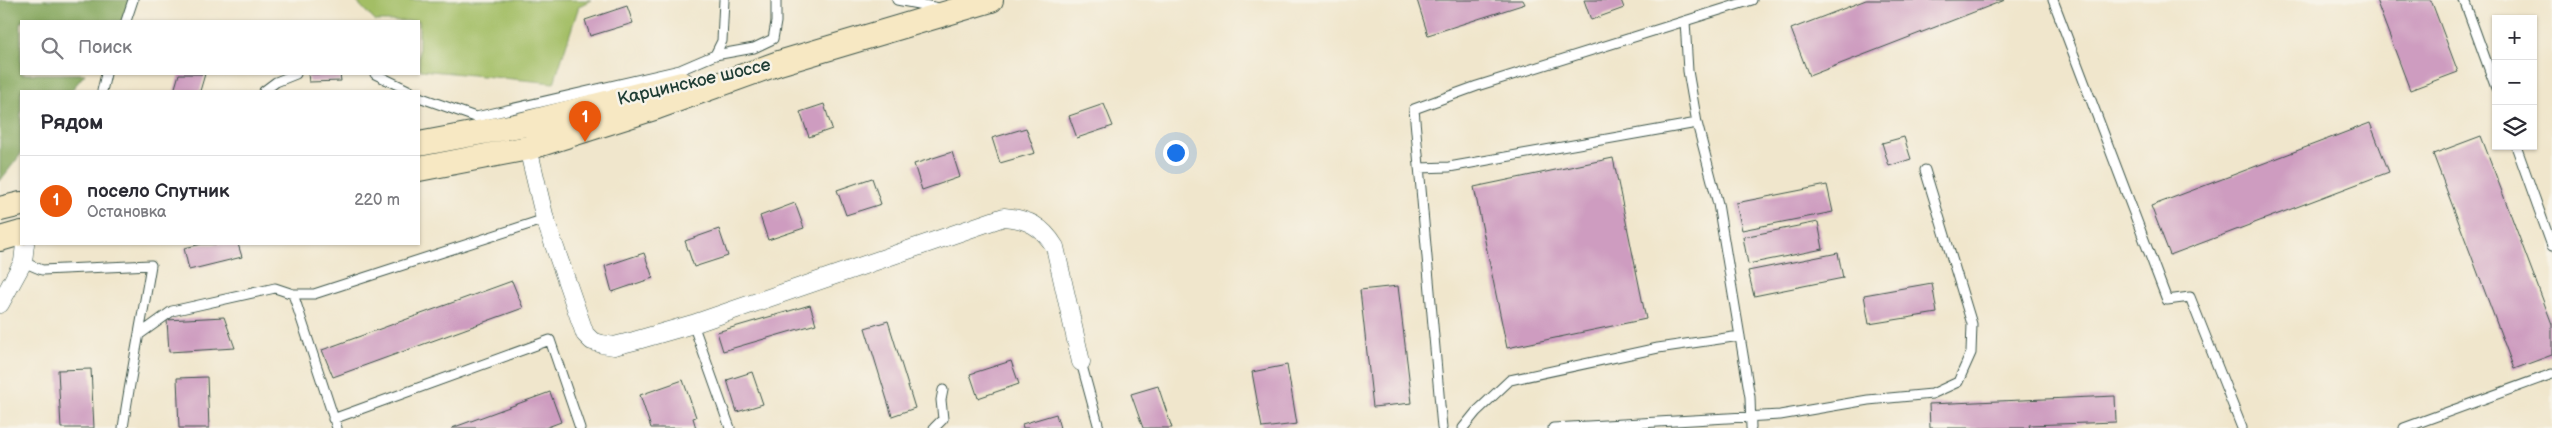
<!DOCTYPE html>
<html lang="ru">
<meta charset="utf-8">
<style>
body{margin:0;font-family:"Balsamiq Sans",sans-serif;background:#f7f7f7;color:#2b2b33}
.controls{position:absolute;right:15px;top:15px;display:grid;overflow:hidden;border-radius:0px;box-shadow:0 1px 4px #0004}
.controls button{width:45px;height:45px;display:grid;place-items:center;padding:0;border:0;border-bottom:1px solid #e1e1e2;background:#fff;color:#2b2b33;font:25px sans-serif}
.you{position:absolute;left:1175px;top:152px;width:18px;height:18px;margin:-12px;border:4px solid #fff;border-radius:50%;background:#1a73e8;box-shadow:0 0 0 8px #1a73e833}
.badge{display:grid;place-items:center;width:32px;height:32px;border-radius:50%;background:#ea580c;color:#fff;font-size:16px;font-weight:700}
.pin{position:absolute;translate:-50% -41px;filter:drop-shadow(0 1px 2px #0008)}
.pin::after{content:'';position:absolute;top:26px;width:18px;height:15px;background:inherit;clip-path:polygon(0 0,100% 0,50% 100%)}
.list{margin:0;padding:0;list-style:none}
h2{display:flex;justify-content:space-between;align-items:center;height:65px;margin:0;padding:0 20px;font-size:21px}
h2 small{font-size:16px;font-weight:400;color:#7c7c81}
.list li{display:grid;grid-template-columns:32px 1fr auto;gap:15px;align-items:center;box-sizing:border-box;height:90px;padding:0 20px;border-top:1px solid #e1e1e2}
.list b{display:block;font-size:19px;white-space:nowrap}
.list p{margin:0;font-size:16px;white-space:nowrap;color:#7c7c81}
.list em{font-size:16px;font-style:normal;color:#7c7c81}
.icon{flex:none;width:28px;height:28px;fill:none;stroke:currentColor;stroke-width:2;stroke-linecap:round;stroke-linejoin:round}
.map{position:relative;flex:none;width:2552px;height:428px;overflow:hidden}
.search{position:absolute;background:#fff;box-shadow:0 1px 4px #0004;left:20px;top:20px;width:400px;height:55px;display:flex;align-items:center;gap:12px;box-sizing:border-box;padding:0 18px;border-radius:0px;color:#7c7c81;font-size:19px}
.panel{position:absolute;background:#fff;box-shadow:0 1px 4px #0004;left:20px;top:90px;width:400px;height:155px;border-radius:0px}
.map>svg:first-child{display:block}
.green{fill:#a3be65;stroke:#617e4c}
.forest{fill:#82a55a;stroke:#507147}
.building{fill:#ce9cc0}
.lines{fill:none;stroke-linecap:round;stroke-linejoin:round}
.lane-casing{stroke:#3e564b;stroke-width:11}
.street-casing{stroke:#3e564b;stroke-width:19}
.secondary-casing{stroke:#3e564b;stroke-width:26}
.lane{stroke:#fff;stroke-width:9}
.street{stroke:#fff;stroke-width:18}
.secondary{stroke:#f7e8c3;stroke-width:24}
.labels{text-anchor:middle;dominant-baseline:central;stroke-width:5;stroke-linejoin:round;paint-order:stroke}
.street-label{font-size:18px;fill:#1f3d34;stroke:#f7f3e8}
</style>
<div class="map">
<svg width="2552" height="428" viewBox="0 0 2552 428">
<rect width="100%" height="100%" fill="#f7f3e8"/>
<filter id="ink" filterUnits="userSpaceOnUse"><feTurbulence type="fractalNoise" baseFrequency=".02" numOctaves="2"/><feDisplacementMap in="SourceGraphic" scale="10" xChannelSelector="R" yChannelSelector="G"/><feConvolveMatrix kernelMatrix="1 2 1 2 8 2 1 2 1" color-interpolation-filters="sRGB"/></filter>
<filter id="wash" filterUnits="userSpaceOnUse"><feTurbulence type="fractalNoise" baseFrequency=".0096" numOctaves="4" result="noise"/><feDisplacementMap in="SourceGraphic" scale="20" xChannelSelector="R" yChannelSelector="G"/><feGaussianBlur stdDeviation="1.12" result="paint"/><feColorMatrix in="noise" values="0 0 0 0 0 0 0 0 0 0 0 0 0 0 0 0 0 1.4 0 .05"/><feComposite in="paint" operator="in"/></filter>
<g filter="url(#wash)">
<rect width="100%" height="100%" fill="#f0e6cc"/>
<!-- green -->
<path class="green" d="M355,0H591L579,6L554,83L421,70L419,67V21H375Z"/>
<!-- forest -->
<path class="forest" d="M0,0H134L121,21H21V74H85L71,91H21V154L0,181Z"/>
<g id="blocks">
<!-- building -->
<path class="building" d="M1417,0H1523L1525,4L1428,35Z
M1584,0H1621L1624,8L1591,20Z
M1866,0H2005L1809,76L1791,29Z
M2376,0H2431L2458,72L2410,90Z
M627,6L633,23L590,36L585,20Z
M179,74H205L200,91H174Z
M308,74H340L341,81L309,82Z
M824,104L832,129L809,137L800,112Z
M1104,104L1113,126L1077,138L1069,116Z
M2370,123L2389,172L2170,255L2151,206Z
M1026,128L1035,153L1000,163L992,138Z
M2481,136L2552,324V355L2514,369L2433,154Z
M1904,137L1911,159L1889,166L1882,143Z
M952,152L960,177L922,190L914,164Z
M1613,158L1646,319L1507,348L1474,187Z
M872,178L881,204L846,215L837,190Z
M1827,185L1833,212L1742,230L1736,203Z
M795,203L804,228L768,240L760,216Z
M1818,222L1823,249L1748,264L1743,237Z
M719,229L728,256L694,267L685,241Z
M202,244H238L242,257L189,270L184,248Z
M644,253L653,278L612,292L605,266Z
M1838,253L1843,278L1754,296L1748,271Z
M512,281L523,308L333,377L322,350Z
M1932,283L1937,313L1869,324L1864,295Z
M1398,286L1412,403L1373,407L1360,290Z
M810,305L816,324L723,351L717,332Z
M224,317L235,348L169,352L167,320Z
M888,321L915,408L892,416L865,328Z
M1011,361L1019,384L978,398L970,374Z
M1287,365L1297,424L1262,428L1252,372Z
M91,369L94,428H61L58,370Z
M752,372L763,404L737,412L727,380Z
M207,377L209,428H179L177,378Z
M683,380L696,417L693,418L696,428H651L640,395Z
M1158,386L1172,428H1143L1131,394Z
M550,392L561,422L545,428H452Z
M2115,396L2116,422L2029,425L2030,428H1930L1929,404Z
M1056,414L1060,428H1023L1022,424Z"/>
</g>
</g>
<g filter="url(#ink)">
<use href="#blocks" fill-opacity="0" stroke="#3e564b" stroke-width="1"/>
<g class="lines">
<!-- lane casing -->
<g class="lane-casing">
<path id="lane" d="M897,0L939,8
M2053,0L2167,300L2190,297L2242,428
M2464,0L2496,88
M126,21L133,0
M1685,21L1688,71L1697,123L1718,204L1750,397L1751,428
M715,55L754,48L773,39L776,22V0
M375,74L410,91
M102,91L106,74
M264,91L276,82L296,74
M419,97L481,119
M476,117L680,70L715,55L722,41L724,0
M2516,146L2552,246
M1419,168L1449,167L1697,123
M23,262L42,270L151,265C142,320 131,373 123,428
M293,294H314L545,219
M693,324L730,428
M140,334L172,311L275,288L293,294L337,428
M1081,362L1099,428
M333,419L550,340L580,428
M934,428L943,419L941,400L943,390
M1442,428L1414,109L1477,86L1752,0
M1463,428L1476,412L1510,380L1658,348L1740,336
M1553,428L1780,415L1868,400L1932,394L1958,382L1971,353L1972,324L1925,170
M2404,428L2552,374"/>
</g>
<!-- street casing -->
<g class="street-casing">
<path id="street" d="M528,148L545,219L585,334L592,341L602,344L614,346L634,341L693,324L1004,217C1028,219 1042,226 1055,247L1081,362
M0,304L23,262L25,244"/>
</g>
<!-- secondary casing -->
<g class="secondary-casing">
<path id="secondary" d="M419,144L520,125L682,84
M419,169L528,148L657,107L779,63L991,0
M0,209L21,204
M0,239L21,233"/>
</g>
<!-- lane -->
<use href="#lane" class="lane"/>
<!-- street -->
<use href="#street" class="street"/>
<!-- secondary -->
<use href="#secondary" class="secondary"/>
</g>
</g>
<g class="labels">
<!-- street labels -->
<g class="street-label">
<text transform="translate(694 82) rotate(-13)">Карцинское шоссе</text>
</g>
</g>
</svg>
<div class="controls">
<button>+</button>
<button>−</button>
<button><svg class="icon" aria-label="layers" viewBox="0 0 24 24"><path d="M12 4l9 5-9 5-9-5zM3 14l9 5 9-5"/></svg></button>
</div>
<div class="you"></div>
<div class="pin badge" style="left:585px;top:142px">1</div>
<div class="search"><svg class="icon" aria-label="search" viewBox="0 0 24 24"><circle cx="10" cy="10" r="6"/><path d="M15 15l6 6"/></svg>Поиск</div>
<section class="panel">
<h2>Рядом<small></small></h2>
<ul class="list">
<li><span class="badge">1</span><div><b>посело Спутник</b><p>Остановка</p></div><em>220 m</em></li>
</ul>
</section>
</div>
